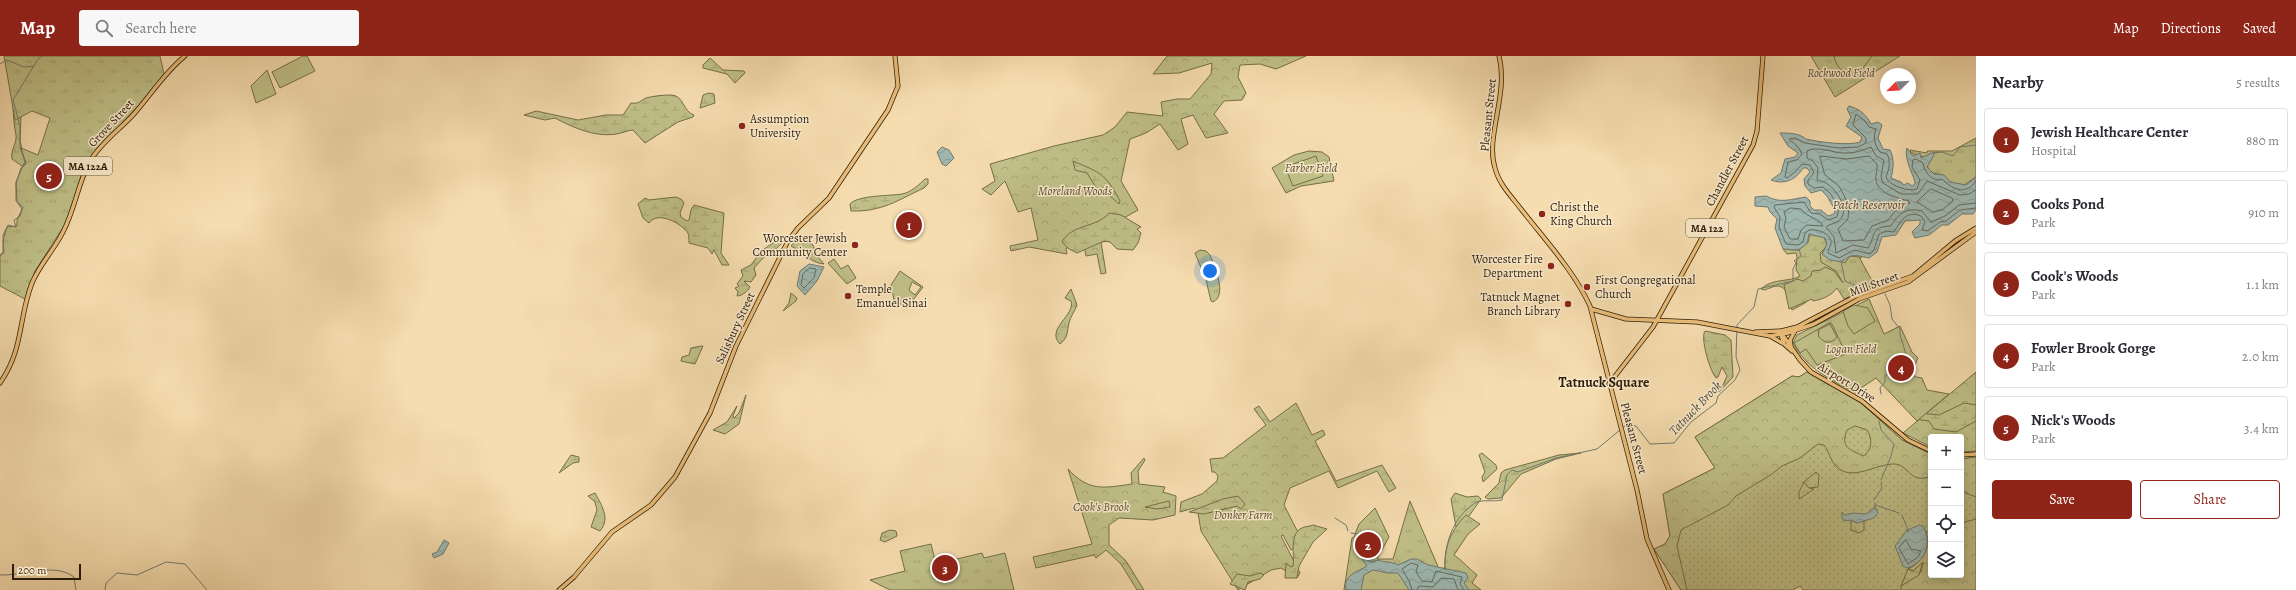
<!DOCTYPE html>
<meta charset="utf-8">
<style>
body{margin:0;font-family:Alegreya,serif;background:#f7f7f7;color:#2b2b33}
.controls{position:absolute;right:12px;bottom:12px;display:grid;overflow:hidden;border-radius:4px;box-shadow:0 2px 10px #0003}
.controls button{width:36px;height:36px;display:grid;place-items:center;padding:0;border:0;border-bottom:1px solid #e1e1e2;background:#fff;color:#2b2b33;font:20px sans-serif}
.compass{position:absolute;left:1880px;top:12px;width:36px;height:36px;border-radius:50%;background:#fff;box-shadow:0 2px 10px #0003;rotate:246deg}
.scale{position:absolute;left:12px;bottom:10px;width:69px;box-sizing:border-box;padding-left:4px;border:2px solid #2d1d0a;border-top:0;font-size:11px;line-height:14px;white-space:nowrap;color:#2d1d0a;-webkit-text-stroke:3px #f9e9cb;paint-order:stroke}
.you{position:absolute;left:1210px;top:215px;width:14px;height:14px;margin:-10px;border:3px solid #fff;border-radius:50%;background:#1a73e8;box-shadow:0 0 0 6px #1a73e833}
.badge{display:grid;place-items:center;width:26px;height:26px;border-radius:50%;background:#8f2418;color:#fff;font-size:13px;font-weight:700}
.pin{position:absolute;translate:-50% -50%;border:2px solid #fff;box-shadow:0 1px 4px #0006}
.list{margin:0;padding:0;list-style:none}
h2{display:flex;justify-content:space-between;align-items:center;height:52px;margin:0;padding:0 16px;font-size:17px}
h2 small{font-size:13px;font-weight:400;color:#7c7c81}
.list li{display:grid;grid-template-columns:26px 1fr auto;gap:12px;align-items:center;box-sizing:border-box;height:64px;margin:0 8px 8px;padding:0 8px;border:1px solid #e1e1e2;border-radius:4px}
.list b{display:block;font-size:15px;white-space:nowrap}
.list p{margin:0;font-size:13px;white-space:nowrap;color:#7c7c81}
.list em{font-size:13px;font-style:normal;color:#7c7c81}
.actions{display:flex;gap:8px;padding:12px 16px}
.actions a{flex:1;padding:9px 0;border:1px solid #8f2418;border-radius:4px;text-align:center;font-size:14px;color:#8f2418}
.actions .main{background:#8f2418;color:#fff}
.icon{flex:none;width:22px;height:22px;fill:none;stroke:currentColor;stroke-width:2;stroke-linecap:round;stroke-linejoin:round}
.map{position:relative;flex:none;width:1976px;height:534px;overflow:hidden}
header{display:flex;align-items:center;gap:24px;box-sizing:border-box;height:56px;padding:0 20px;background:#8f2418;color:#fff}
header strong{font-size:19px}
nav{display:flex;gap:22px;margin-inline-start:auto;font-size:14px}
.search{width:280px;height:36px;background:#f7f7f7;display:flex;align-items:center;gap:10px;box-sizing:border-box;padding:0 14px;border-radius:4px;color:#7c7c81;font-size:15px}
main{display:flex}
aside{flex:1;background:#fff}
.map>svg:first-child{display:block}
.grass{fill:url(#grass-dots);stroke:#766e49}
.forest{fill:url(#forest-crowns);stroke:#766e49;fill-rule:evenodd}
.wetland{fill:url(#wetland-marsh);stroke:#766e49}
.park{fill:url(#park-tufts);stroke:#766e49}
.garden{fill:#c0c088;stroke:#766e49;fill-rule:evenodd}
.water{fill:url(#water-waves);stroke:#717b70}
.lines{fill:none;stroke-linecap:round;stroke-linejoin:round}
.shore{stroke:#666c5f;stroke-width:1}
.stream{stroke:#717b70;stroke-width:1}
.major-casing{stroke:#2d1d0a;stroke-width:5}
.major{stroke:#ebbe78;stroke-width:3.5}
.poi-dot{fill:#8f2418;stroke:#f9e9cb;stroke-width:1.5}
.labels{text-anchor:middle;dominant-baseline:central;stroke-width:3;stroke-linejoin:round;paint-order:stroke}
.shield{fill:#f9e9cb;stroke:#6a5a44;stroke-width:1}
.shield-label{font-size:11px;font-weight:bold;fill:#2d1d0a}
.park-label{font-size:12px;font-style:italic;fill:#594e30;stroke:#f9e9cb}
.street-label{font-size:12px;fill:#2d1d0a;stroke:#f9e9cb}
.poi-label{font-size:12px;fill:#2d1d0a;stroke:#f9e9cb;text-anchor:start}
.water-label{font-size:13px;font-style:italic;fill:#4f4c3d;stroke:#f9e9cb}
.quarter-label{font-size:14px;font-weight:bold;fill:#2d1d0a;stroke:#f9e9cb}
</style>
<header>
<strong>Map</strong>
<div class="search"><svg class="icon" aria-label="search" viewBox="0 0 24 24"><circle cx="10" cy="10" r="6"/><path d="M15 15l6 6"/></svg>Search here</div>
<nav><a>Map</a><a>Directions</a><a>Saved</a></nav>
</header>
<main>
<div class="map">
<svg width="1976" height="534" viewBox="0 0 1976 534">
<defs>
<pattern id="grass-dots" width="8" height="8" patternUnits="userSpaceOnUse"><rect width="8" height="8" fill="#c0c088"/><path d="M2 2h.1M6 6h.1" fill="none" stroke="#a5a574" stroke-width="1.8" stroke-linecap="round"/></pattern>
<pattern id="forest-crowns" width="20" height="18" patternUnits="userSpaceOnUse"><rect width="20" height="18" fill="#c0c088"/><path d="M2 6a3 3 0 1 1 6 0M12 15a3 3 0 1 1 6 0" fill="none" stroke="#a5a574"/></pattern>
<pattern id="wetland-marsh" width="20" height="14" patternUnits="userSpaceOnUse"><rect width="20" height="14" fill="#c0c088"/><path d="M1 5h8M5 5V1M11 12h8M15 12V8" fill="none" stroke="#a5a574"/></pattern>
<pattern id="park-tufts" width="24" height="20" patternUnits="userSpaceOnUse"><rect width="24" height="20" fill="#c0c088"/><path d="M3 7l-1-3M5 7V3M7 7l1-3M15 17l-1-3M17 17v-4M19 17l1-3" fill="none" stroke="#a5a574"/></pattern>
<pattern id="water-waves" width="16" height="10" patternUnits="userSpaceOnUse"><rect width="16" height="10" fill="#9fbab4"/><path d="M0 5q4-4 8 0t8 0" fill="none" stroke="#899f99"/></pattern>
</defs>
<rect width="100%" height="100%" fill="#f6ddaf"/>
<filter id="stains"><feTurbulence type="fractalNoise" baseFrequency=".005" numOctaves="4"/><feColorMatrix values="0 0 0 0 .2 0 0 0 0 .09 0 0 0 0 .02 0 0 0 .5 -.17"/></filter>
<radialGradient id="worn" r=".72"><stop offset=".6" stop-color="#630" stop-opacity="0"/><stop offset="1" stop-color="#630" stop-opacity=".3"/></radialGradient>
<!-- grass -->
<path class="grass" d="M1807,316L1861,347L1902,384L1931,398V519H1961V403L1976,401V534H1803L1800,530L1793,534H1681L1654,493L1665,488L1670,480L1663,438L1715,412L1695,381L1792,320L1799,321Z"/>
<!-- forest -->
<path class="forest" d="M1167,0H1306L1276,13L1260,8L1240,9L1238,21L1246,37L1242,44L1224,45L1214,58L1228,77L1206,82L1193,59L1181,63L1188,88L1178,94L1160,68L1146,77L1130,83L1121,125L1138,154L1106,172L1111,185L1101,186L1106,217L1101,218L1097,198L1086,200L1084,190L1066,192L1067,198L1029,191L1011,195L1010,190L1038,184L1031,152L1018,156L1005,125L991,139L982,133L995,125L990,108L1054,90L1103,79L1115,71L1127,56L1163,60L1161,46L1177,43H1190L1211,18L1212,7L1179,17L1153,18Z
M1807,316L1861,347L1902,384L1931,398V421C1927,421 1923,423 1919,422C1909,421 1905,408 1895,408C1877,407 1851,427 1836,410C1830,404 1829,395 1824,389L1818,388L1800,402L1782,410L1772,418L1736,440L1728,449L1681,474L1677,490L1687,534H1681L1654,493L1665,488L1670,480L1663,438L1715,412L1695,381L1792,320L1799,321ZM1855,370L1867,374C1873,382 1872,396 1863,400C1850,393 1840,392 1847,374Z
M1976,316V395L1961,396V381H1931V391L1903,377Z
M1296,347L1312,379L1323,374L1325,379L1315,385L1336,425L1382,409L1396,432L1389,436L1377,415L1338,432L1329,415L1290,432L1284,449L1303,486L1291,494L1283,479L1281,480L1300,517L1297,522L1281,512L1271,514L1238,534L1201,475L1198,457L1194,452L1180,456L1181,446L1202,438L1217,425L1218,420L1215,416H1212L1210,403L1223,402L1266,369L1254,353L1259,350L1270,366Z
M1976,401V441L1961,435V403Z
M1144,402L1145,404L1138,415L1139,428L1165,431L1163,436L1176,440L1175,459L1153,464L1119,462L1109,469V489L1126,505L1144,534H1137L1121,508L1106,494L1096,502L1094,499L1036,512L1033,501L1092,488L1068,413C1089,436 1104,432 1132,428L1131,417Z
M1804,426L1809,432L1814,433L1799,443V436Z
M1976,463V534H1901V530L1921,516L1923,507L1913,515L1908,513C1924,505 1930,492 1926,475L1931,479V519H1961V467Z"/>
<!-- wetland -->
<path class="wetland" d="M710,2L723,14L744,15L745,17L735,27L727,18L703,12V9Z
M709,37L714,38L715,47L700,52L703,39Z
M671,39C684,39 683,56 694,59L693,61L678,66L645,87L633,74C629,74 625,76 621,77C598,83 574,72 555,62L545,64L524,59L536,55L578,64L606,59H623L631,47C639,48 640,45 646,42C653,40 663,39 671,39Z
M13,47L21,60L20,85L26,108L22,110L12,103C10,94 17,88 16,79C14,68 13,59 13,47Z
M1073,105C1101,117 1105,117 1120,145L1119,148L1110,140L1099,136L1087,117L1075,114Z
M925,123H928V128L924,132C898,144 882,156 851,155L850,148C858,139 890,140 902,138C910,137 920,128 925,123Z
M676,141L681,143L684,147L680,157L681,161L687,165L689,164L691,154L694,149L724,157L721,197L729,209H722L714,194L712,198L708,192L689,187C689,184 689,180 688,177C682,168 658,154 649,167L643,162L638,148L645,142L649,144Z
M1109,157L1121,159L1141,171L1137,173L1141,177L1138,187L1133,194L1117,193L1110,186L1104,185L1077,197L1069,193L1062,186C1071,168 1097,172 1109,157Z
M1810,178L1824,181L1827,188L1823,196L1843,205C1849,198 1855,197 1862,201L1840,220L1841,226L1814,239L1805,247L1792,254C1789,243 1787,224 1770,232C1766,233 1766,235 1761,233C1772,222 1791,226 1800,220L1796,214L1797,201L1796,197L1787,198L1783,193L1799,194L1808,186Z
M799,181H801L813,189L817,200L824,208C811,207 802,196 791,190Z
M776,185L782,187L774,195L763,202L754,212L756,219L751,226L744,225L750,231C748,235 742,240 737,240L738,236L735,232L739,230L737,228L743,220L741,214L751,209L761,195Z
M1071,233L1077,249C1075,255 1070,261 1069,267C1067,276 1068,282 1060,288C1045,273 1076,259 1071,245L1065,242Z
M791,237L797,242L796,245L783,255L789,247Z
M1705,275L1725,279L1731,284L1733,321L1719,336L1718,332L1723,329L1727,320L1722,311L1718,321L1716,322C1710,315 1700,282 1705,275Z
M701,290H703L695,308L681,305L682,301L689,299L691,292Z
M746,339L739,368L725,378L713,374L727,366L737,350L733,360L734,362L739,357Z
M1964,347L1976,349V365L1956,376L1934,373L1929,365L1915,363L1910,356L1939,359Z
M1482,397L1496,409L1497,413L1483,426L1482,421L1485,416L1479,399Z
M1581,397L1556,403L1521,418L1501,442L1488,443L1485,441L1499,427L1501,417L1505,414L1559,399Z
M571,399L579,401V406L573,407L559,417Z
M1816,416L1819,419L1818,431L1809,432L1804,426Z
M595,437C601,448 611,463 600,475L591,471L597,454L595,446L588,440Z
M1455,437L1467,441L1478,440L1481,443L1469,460L1456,471L1451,443Z
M1238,440L1245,448L1241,453L1237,450L1204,458L1189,456L1223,443Z
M1169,445L1170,451L1157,453L1145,451Z
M1851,464L1857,467L1864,464V474L1859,477L1851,474Z
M1313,469L1327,473L1313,486L1299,510L1297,522H1285L1286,507L1291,511L1293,510C1295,499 1289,481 1300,473C1304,470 1309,471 1313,469Z
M890,474L896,475L897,480L885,486L880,484L882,477Z
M1923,506L1919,519L1901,530L1908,513L1913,515Z
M1260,517L1264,519L1260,523L1248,526L1245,534L1230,528L1237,518L1250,520Z"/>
<!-- park -->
<path class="park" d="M4,0H160L164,18L140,48L93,98L82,118L66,167L35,215L25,243L0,230V199L3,196V184L7,171L17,170V164L22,153L17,146L16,127L21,112L26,108L21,92L38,99L50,62L32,55L15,64Z
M1811,0H1900L1835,41Z
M1976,82V121L1964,129L1950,127L1943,119L1932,117L1927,110L1935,96L1924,101L1911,97L1910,94L1927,97V95H1952Z
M1309,95L1322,96L1329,101L1334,125L1301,130L1286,137L1272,112L1294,99Z
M1825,192L1822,198L1845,207L1850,200L1859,201L1875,230L1844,243L1837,232C1831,240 1823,243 1813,245L1812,243L1789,253L1784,229L1797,223L1803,225L1811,220L1812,215L1821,214L1825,211L1834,215L1843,227L1836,215L1821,206L1820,197Z
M1200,194L1206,195L1210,199C1214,210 1228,239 1213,246L1211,245L1206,224L1195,197Z
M834,203L841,213L848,209L856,222L847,228L828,207Z
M1869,243L1884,278L1900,270L1912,296L1918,302L1911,318L1916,321L1922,322L1927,334L1949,338L1917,365L1876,322L1858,334L1859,339C1833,324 1808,315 1793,287L1797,279Z
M1410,445L1439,513L1445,512C1444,491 1451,474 1466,459L1480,468L1468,478L1454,499C1463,505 1468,512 1477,519L1472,527L1481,534H1344L1352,482L1354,481L1359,468L1375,452L1389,481L1377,503H1393Z
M931,488L936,508L982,497L984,502L1005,497L1014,534H890L870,524L905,515L900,495Z"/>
<!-- garden -->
<path class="garden" d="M303,0H307L315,15L280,32L272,16Z
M1834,0H1872L1856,21C1844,18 1836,12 1834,0Z
M267,14L276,38L256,47L251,30Z
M1316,100L1323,120L1293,130L1285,111Z
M900,215L923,231L907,252L894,244L891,229ZM912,226L921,231L915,239L909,234Z
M1854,249L1868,252L1875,265L1854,278L1848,270L1843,255Z
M1829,267L1832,268L1846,298L1817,309L1806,293L1800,297L1794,287ZM1830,268L1837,281C1832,288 1825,288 1819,281L1818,274Z"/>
<!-- water -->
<path class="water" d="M1849,50C1858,52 1867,59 1871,68L1878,66L1882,69L1878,82L1883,93L1890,94C1895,103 1893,115 1891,122L1901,126L1904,129L1908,127L1912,130L1915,128C1916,123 1903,103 1907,92L1913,100L1920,97L1921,102L1934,96V99L1927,111L1934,118L1944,119L1950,126L1966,129L1976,121V154L1973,158H1962L1948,169H1942L1929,179L1915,182L1912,176L1920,168V164L1905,165L1896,179L1882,181L1877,196L1869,202C1857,200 1852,196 1842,206L1830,204L1822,198L1827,188L1825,182L1809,178L1807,188L1798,194L1783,193L1775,172L1777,163L1770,156L1768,151L1755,150V141L1766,140C1781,148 1791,143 1806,141L1810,145V150L1814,154H1821L1828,160L1834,158L1835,154L1827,140L1821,134L1811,137L1805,130L1804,123L1810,116L1807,112H1803C1796,124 1784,129 1771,124L1781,117L1785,103L1795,101L1798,97L1788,90L1780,77C1789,77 1799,77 1806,83C1818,86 1849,90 1860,86L1862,81L1846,70L1851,61L1847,53Z
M942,91L949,94L954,102L946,110L942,108L937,96Z
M809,208L824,211L817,225L805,239L797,230L800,215Z
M1875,451L1878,457L1874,462L1857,467L1851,464L1844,465L1842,462V456L1845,459L1853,457L1866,458Z
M1919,469L1923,470C1933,487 1925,507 1907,512L1903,510L1895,490L1907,474L1908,476V474Z
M444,484L449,487L443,498L434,502L432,498L437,496Z
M1364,487L1366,502L1372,506L1378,504C1385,507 1391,505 1398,509L1411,503H1417L1428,509L1466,517L1468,522L1464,527L1469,534H1409L1398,517H1388L1373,514L1364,519L1361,534H1346C1343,519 1357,516 1367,510L1359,499Z"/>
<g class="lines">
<!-- shore -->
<path class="shore" d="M1820,100L1847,103L1869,100L1877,108C1878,114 1875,119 1876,124C1878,138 1898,142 1909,145L1910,147L1897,153L1888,164L1872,170L1864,184L1843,185L1838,173L1848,163L1849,149L1839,130L1825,119Z
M1976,125C1967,139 1954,134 1944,125C1942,122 1941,124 1938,124C1930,123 1924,115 1923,107L1916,103L1913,104L1912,111L1920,124L1917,133C1909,136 1889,130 1886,121C1889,114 1891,105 1887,98L1880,96C1874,88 1873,81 1876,73L1869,71L1865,65L1856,58L1853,69L1866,82V87L1858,91L1838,92L1805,87L1795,82L1789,83L1799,92L1802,98L1797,104L1788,106L1785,121L1787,122L1795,116L1802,108L1810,109L1814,117L1808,124V128L1814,132L1823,131L1830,137L1839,151L1837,161L1828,164L1820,158L1811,157L1804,146L1775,149L1774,151L1780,161L1779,171L1786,188L1798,189L1803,186L1805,177L1809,174C1817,173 1832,177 1831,188C1830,191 1828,194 1828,197L1839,202L1854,194L1870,198L1874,194L1879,178L1886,175L1894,176C1901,165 1906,154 1921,160L1925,166L1922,174L1927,175L1940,166L1946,165L1960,154L1976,152
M1931,133L1952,142L1953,145L1942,154L1933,156L1917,146Z
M1976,134L1969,138L1960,139L1927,125L1918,138H1901L1883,127L1881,121L1884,104L1876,100L1871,91C1863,94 1856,97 1847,97C1835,98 1817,89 1807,95V102L1813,105L1818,112L1817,124C1820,125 1823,125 1826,127C1835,132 1848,150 1842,161C1838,168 1831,167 1826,171L1834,181L1836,197L1853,189L1868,192C1876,179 1870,171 1891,170C1898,158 1906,151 1922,155L1931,166L1945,160L1959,149L1976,147
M1791,152L1801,153C1807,162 1820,162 1823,170L1807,169L1801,174L1798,183H1790L1784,171L1786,162L1784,156Z
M810,212L816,213L814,222L804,232L801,229L803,218Z
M1906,484L1911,493L1921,495L1918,501L1908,508L1899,492Z
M1412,534L1409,525L1402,513L1411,507L1418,509L1416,516L1422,525L1432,526L1436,515L1462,521L1460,528L1464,534
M1417,534L1419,530L1433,531L1441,522L1454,523L1458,534"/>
<!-- stream -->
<path class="stream" d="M0,8L7,4L24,11L34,10
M1934,97L1942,96L1953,100L1960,91L1976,89
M0,200L4,197L3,179L8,169L16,171L14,164L20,160L23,151L16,145V126L25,105L20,92V70L13,44L38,3L42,0
M1841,205L1845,225L1854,229L1871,231
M1881,338L1880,332L1885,326V319L1890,318L1893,312L1904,307L1906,298L1900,279V273L1892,263L1890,249L1885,238
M1879,365L1881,374L1894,388L1891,400L1881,424
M1874,444L1882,432L1881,427
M1875,447V452
M1875,449L1899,457
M1902,459L1908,474
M1335,462L1346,469L1348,475
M1351,477L1366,479
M1445,514C1444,489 1452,462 1475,447C1482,443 1494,446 1502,444L1507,419L1512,414L1518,416L1556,402L1597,393L1626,369L1636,370L1650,388L1674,387L1691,366L1716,347L1718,340L1735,324L1740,314L1736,301L1737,269L1754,251L1758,233L1793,225V213L1796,207L1794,205L1801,200L1799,193
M0,519C24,520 54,506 74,521L76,534
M105,534L106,527L117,517L137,519L166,506L185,508L207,534"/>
<!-- major casing -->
<g class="major-casing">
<path id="major" d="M1499,0C1509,38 1485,81 1495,112C1499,128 1511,140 1521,153C1545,184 1574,215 1590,250L1637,434L1647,483L1669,534
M1591,253L1626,263L1697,266L1770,280L1788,277L1814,268L1859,243L1908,226L1976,176
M1755,276L1781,275L1797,271L1856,240L1913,220L1955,185L1976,172
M1780,276L1784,288L1792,295
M1782,278L1800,304L1811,316L1862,345L1908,384L1931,395
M1770,280L1782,287
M1791,290L1790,284L1795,275
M0,327C24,293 18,263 32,227C40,208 54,194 63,176C75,153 78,127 90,105C101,87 119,74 133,59C151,39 164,17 185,0
M1609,328L1653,271L1753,89L1757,75L1763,0
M1961,399L1976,398
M559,534L574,521L612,476L651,449L675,421L710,357L736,290L788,185L798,172L829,142L888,54L898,30L895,0"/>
</g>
<!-- major -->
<use href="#major" class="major"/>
</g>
<!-- markers -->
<g class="poi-dot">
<circle cx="742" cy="70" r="4"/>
<circle cx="1542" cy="158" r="4"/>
<circle cx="855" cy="189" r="4"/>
<circle cx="1551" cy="210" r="4"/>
<circle cx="1587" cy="231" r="4"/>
<circle cx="848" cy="240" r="4"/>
<circle cx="1568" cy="248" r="4"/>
</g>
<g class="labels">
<!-- shield labels -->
<g class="shield">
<rect x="64" y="101" width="48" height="18" rx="3"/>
<rect x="1686" y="163" width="42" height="18" rx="3"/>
</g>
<g class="shield-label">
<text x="88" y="110">MA 122A</text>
<text x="1707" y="172">MA 122</text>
</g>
<!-- park labels -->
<g class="park-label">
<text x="1841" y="17">Rockwood Field</text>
<text x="1311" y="112">Farber Field</text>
<text x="1075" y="135">Moreland Woods</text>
<text x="1851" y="293">Logan Field</text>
<text x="1101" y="451">Cook's Brook</text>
<text x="1243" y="459">Donker Farm</text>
</g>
<!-- street labels -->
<g class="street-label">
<text transform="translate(1488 59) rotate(-84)">Pleasant Street</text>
<text transform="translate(111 67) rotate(-47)">Grove Street</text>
<text transform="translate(1727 115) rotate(-62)">Chandler Street</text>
<text transform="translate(1874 228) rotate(-20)">Mill Street</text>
<text transform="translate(735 272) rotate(-65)">Salisbury Street</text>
<text transform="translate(1847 326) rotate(32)">Airport Drive</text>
<text transform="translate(1634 382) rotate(75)">Pleasant Street</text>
</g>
<!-- poi labels -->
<g class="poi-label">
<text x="750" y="63">Assumption<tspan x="750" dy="14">University</tspan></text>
<text x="1550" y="151">Christ the<tspan x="1550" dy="14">King Church</tspan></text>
<text x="847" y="182" text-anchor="end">Worcester Jewish<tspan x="847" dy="14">Community Center</tspan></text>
<text x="1543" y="203" text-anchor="end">Worcester Fire<tspan x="1543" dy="14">Department</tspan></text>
<text x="1595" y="224">First Congregational<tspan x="1595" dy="14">Church</tspan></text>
<text x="856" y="233">Temple<tspan x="856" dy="14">Emanuel Sinai</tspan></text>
<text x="1560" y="241" text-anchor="end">Tatnuck Magnet<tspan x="1560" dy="14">Branch Library</tspan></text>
</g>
<!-- water labels -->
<g class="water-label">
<text x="1869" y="148">Patch Reservoir</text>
<text transform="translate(1695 352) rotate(-46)">Tatnuck Brook</text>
</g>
<!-- quarter labels -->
<g class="quarter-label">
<text x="1604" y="326">Tatnuck Square</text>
</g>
</g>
<rect width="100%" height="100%" filter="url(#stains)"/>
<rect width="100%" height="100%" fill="url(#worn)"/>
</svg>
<div class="controls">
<button>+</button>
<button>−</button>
<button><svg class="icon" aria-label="locate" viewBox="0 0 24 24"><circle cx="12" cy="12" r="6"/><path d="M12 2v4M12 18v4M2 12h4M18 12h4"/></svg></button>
<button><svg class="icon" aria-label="layers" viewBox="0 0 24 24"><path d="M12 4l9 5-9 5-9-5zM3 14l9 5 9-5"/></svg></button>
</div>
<svg class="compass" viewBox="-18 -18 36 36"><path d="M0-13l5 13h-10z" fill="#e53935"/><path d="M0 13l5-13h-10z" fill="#7c7c81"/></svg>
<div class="scale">200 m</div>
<div class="you"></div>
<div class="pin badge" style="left:909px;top:169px">1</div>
<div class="pin badge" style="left:1368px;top:489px">2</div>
<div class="pin badge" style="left:945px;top:512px">3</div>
<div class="pin badge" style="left:1901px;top:312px">4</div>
<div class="pin badge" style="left:49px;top:120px">5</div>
</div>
<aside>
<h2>Nearby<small>5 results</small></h2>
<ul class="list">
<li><span class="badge">1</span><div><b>Jewish Healthcare Center</b><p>Hospital</p></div><em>880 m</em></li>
<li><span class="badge">2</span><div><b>Cooks Pond</b><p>Park</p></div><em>910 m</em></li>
<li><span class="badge">3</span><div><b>Cook's Woods</b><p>Park</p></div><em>1.1 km</em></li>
<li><span class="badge">4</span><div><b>Fowler Brook Gorge</b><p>Park</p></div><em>2.0 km</em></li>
<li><span class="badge">5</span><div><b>Nick's Woods</b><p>Park</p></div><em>3.4 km</em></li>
</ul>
<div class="actions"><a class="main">Save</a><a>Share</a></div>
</aside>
</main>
